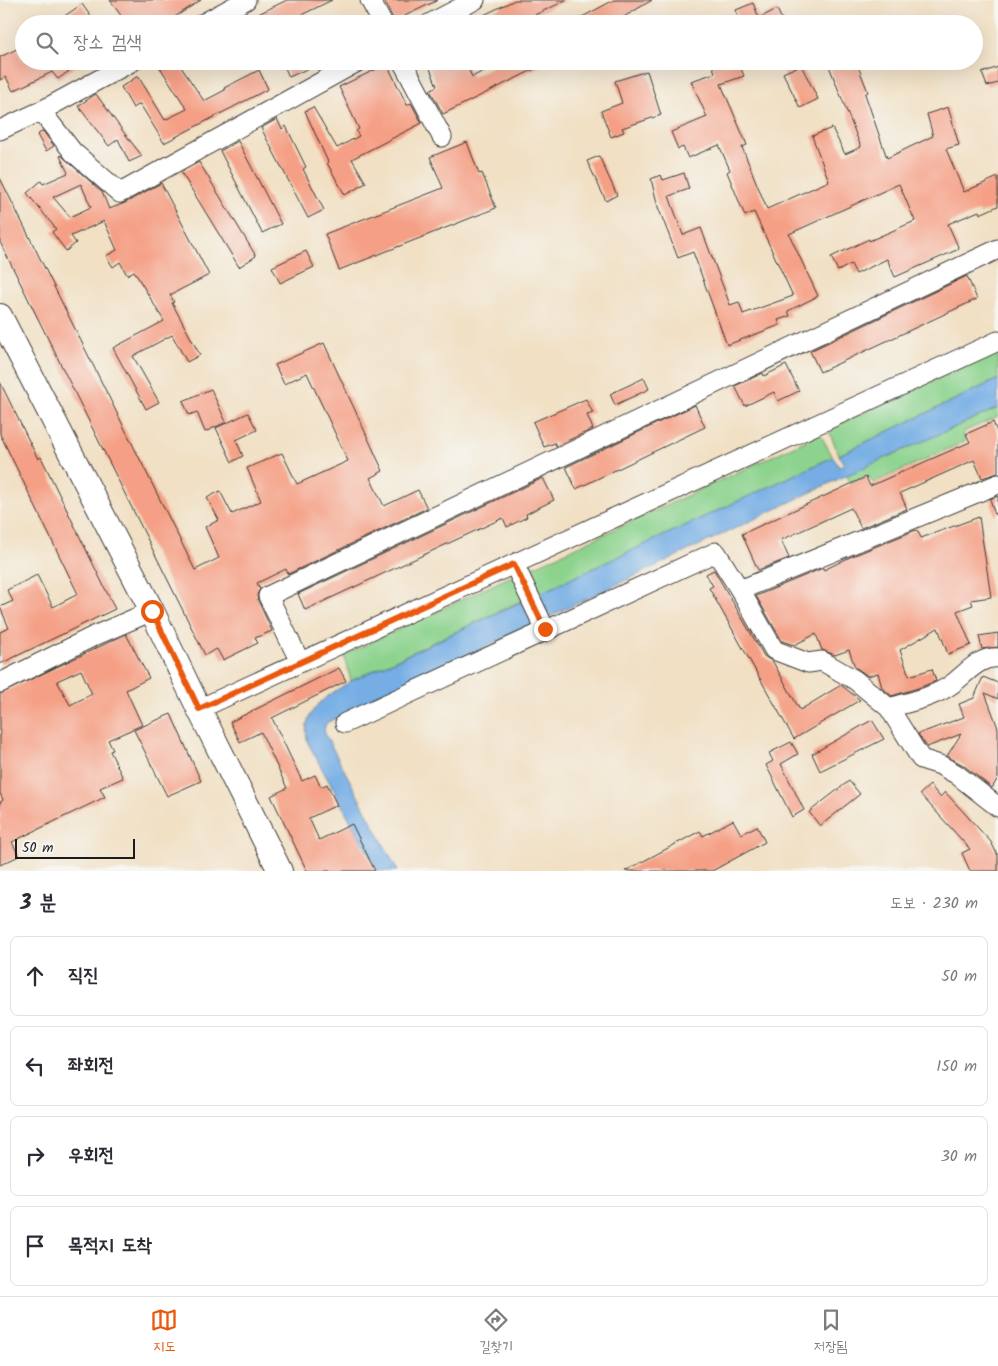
<!DOCTYPE html>
<html lang="ko">
<meta charset="utf-8">
<style>
body{margin:0;font-family:Kalam,"Poor Story",sans-serif;background:#f7f7f7;color:#2b2b33}
.scale{position:absolute;left:15px;bottom:12px;width:120px;box-sizing:border-box;padding-left:5px;border:2px solid #1c1c1c;border-top:0;font-size:14px;line-height:18px;white-space:nowrap;color:#1c1c1c;-webkit-text-stroke:4px #f6f6f2;paint-order:stroke}
.stop{position:absolute;width:15px;height:15px;margin:-11px;border:4px solid #ea580c;border-radius:50%;background:#fff}
.stop.end{background:#ea580c;border-color:#fff;box-shadow:0 1px 5px #0008}
.list{margin:0;padding:0;list-style:none}
h2{display:flex;justify-content:space-between;align-items:center;height:65px;margin:0;padding:0 20px;font-size:21px}
h2 small{font-size:16px;font-weight:400;color:#7c7c81}
.list li{display:grid;grid-template-columns:32px 1fr auto;gap:15px;align-items:center;box-sizing:border-box;height:80px;margin:0 10px 10px;padding:0 10px;border:1px solid #e1e1e2;border-radius:8px}
.list b{display:block;font-size:19px;white-space:nowrap}
.list em{font-size:16px;font-style:normal;color:#7c7c81}
.icon{flex:none;width:28px;height:28px;fill:none;stroke:currentColor;stroke-width:2;stroke-linecap:round;stroke-linejoin:round}
.map{position:relative;flex:none;width:998px;height:871px;overflow:hidden}
.search{position:absolute;background:#fff;box-shadow:0 5px 20px #0002;left:15px;right:15px;top:15px;height:55px;display:flex;align-items:center;gap:12px;box-sizing:border-box;padding:0 18px;border-radius:28px;color:#7c7c81;font-size:19px}
.sheet{height:425px;background:#fff}
nav{display:flex;justify-content:space-around;align-items:center;box-sizing:border-box;height:70px;border-top:1px solid #e1e1e2;background:#fff;font-size:14px;color:#7c7c81}
nav a{display:grid;justify-items:center;gap:2px}
nav .on{color:#ea580c}
.map>svg:first-child{display:block}
.green{fill:#8dd38e;stroke:#547855}
.water{fill:#74ade4;stroke:#486480}
.building{fill:#f5a086;fill-rule:evenodd}
.lines{fill:none;stroke-linecap:round;stroke-linejoin:round}
.minor-casing{stroke:#3c3935;stroke-width:21}
.tertiary-casing{stroke:#3c3935;stroke-width:26}
.minor{stroke:#fff;stroke-width:19}
.tertiary{stroke:#fff;stroke-width:24}
.route{stroke:#ea580c;stroke-width:6}
</style>
<div class="map">
<svg width="998" height="871" viewBox="0 0 998 871">
<rect width="100%" height="100%" fill="#f6f6f2"/>
<filter id="ink" filterUnits="userSpaceOnUse"><feTurbulence type="fractalNoise" baseFrequency=".02" numOctaves="2"/><feDisplacementMap in="SourceGraphic" scale="10" xChannelSelector="R" yChannelSelector="G"/><feConvolveMatrix kernelMatrix="1 2 1 2 8 2 1 2 1" color-interpolation-filters="sRGB"/></filter>
<filter id="wash" filterUnits="userSpaceOnUse"><feTurbulence type="fractalNoise" baseFrequency=".0096" numOctaves="4" result="noise"/><feDisplacementMap in="SourceGraphic" scale="20" xChannelSelector="R" yChannelSelector="G"/><feGaussianBlur stdDeviation="1.12" result="paint"/><feColorMatrix in="noise" values="0 0 0 0 0 0 0 0 0 0 0 0 0 0 0 0 0 1.4 0 .05"/><feComposite in="paint" operator="in"/></filter>
<g filter="url(#wash)">
<rect width="100%" height="100%" fill="#f1e0c4"/>
<!-- green -->
<path class="green" d="M998,351V379L839,455L828,429Z
M998,408V417L963,432L966,441L873,483L868,475L850,483L847,475Z
M820,434L833,457L536,595L529,569Z
M514,575L527,598L351,681L344,655Z"/>
<!-- water -->
<path class="water" d="M998,379V408L847,475L326,723L324,730L326,736L398,871H378L308,743C299,711 327,696 351,681L833,457L839,467L844,465L839,455Z"/>
<g id="blocks">
<!-- building -->
<path class="building" d="M110,0H201L164,24H127Z
M287,0H332L283,24H238Z
M384,0H438L394,21Z
M515,0H567L515,24H465Z
M614,0H652L612,24H569Z
M753,3L759,18L777,9L784,24H741L736,10Z
M82,4L96,24H53Z
M17,49L23,61H83L58,79L52,72L13,91L6,77L0,80V57Z
M167,61H177L204,101L225,90L224,88L259,70L268,89L164,143L140,104L133,108L121,87L138,76L165,120L187,109L159,66Z
M282,61H325L289,77Z
M427,61H465L472,77L503,61H551L443,114L430,90L437,86Z
M711,61H738L744,76L721,84L747,145L742,147L767,209L829,181L812,136L832,128L845,154L861,147L827,61H856L868,92L865,94L887,158L933,136L927,114L948,107L959,145L946,149L964,192L998,177V206L980,214L979,211L948,224L959,249L895,277L887,259L856,274L851,264L838,271L831,257L869,239V241L915,221L899,184L789,234L818,296L788,311L790,316L778,320L780,325L727,345L693,252L678,258L658,207L651,179L661,175L663,180L684,173L689,189L669,196L683,235L701,228L730,305L739,302L743,314L793,296L754,212L745,216L727,172L730,170L719,145L688,158L683,147L678,149L671,132L707,117L691,81L715,73Z
M387,64L407,105L411,103L422,123L352,159L366,183L345,195L327,163L328,162L305,111L313,107L337,148L359,136L356,131L359,129L339,87Z
M801,65L818,99L800,108L783,73Z
M998,67V83L987,86L982,73Z
M647,71L661,115L622,128L624,132L611,137L601,111L622,103L615,81Z
M96,94L125,134L142,156L129,162L118,139L109,146L78,106Z
M277,119L282,129L286,126L306,167L303,169L324,210L308,218L261,128Z
M43,131L54,146L46,151L37,135Z
M238,141L281,224L262,233L220,151Z
M467,142L479,174L482,173L496,208L339,270L325,234L443,188L430,157Z
M61,155L102,192L109,209L125,203L161,183L209,275L170,295L174,302L172,303L200,355L187,362L172,335L133,356L159,402L146,409L113,348L164,321L134,271L127,275L120,262L113,267L106,256L117,250L104,221L71,236L76,243L66,251L52,232L56,229L27,193L41,181L43,184L68,173L60,156ZM81,184L91,207L70,217L53,197Z
M599,156L617,195L606,201L587,161Z
M199,162L256,256L239,267L181,172Z
M0,178L195,570L219,558L205,527L219,520L207,498L220,491L232,514L261,501L247,468L282,453L297,484L348,461L307,373L284,384L275,365L324,343L383,471L370,478L384,506L418,490L427,508L288,574L286,569L257,583L260,589L257,595L258,600L272,631L255,638L258,643L223,660L217,649L205,655L0,242Z
M306,251L314,267L280,283L272,267Z
M967,276L977,299L820,372L810,351Z
M786,365L799,391L778,401L774,392L745,406L735,386L763,373L764,376Z
M644,378L649,389L615,405L610,394Z
M0,382L38,459L41,457L115,609L0,664V632L9,628L0,607L13,601L7,590L37,575L53,607L78,594L0,434Z
M211,389L226,422L205,432L197,412L189,415L183,401Z
M586,399L593,413L587,415L593,429L556,446L555,443L544,447L533,422Z
M695,405L705,427L576,489L566,467Z
M248,413L257,430L236,440L243,456L232,462L216,428Z
M993,422L998,434V473L982,478L974,460L900,493L907,509L861,528L851,508L781,540L789,558L758,570L742,534L866,477L870,486L970,442L966,434Z
M543,478L554,500L526,514L527,517L507,527L503,518L305,610L298,594Z
M998,496V515H995L990,499Z
M979,517L991,597L971,600L973,605L957,611L971,645L948,654L938,628L900,650L909,676L932,669L936,681L918,688L892,696L882,688L878,673L868,676L855,667L849,650L835,655L822,650L816,634L794,645L782,641L756,596L823,568L824,570L850,557L916,530L918,531L921,538Z
M714,570L764,656L773,662L800,710L841,685L860,700L794,739L709,588L713,586L706,574Z
M998,633V647L982,649L979,636Z
M126,634L149,678L126,690L142,725L108,740L113,750L110,751L123,778L100,788L105,797L12,842L19,856L0,865V802L3,800L0,793V694ZM81,670L92,694L70,705L57,681Z
M339,668L346,681L272,718L302,781L315,775L321,787L327,784L337,805L309,818L319,840L352,824L375,871H307L271,796L287,788L261,732L240,742L230,722Z
M983,677L998,683V699L985,693L998,728V778L992,788L963,765L947,756L961,734L927,747L918,734L964,717L959,704L974,698Z
M171,714L201,781L167,796L134,730Z
M872,720L884,739L820,771L812,754Z
M791,742L798,754L781,764L804,810L792,817L766,765L773,761L769,753Z
M849,781L860,794L820,826L809,812Z
M930,785L940,797L945,792L991,842L998,856V871H970L962,853L970,849L920,794Z
M733,820L741,834L757,826L765,842L712,871H625L700,831L703,836Z"/>
</g>
</g>
<g filter="url(#ink)">
<use href="#blocks" fill-opacity="0" stroke="#3c3935" stroke-width="1"/>
<g class="lines">
<!-- minor casing -->
<g class="minor-casing">
<path id="minor" d="M370,0L383,24
M202,24L246,0
M429,24L475,0
M402,61L442,137
M41,111L73,152L120,193L359,61
M0,130L41,111L133,61
M514,564L545,629
M740,590L998,484
M300,662L268,596L998,249
M0,683L94,636L152,611
M889,708C909,702 935,697 952,684C966,674 979,656 998,658
M199,709L998,341
M345,723L716,552L740,590L774,650L808,663L822,661L855,680L889,708L921,759L940,765L956,774L998,807"/>
</g>
<!-- tertiary casing -->
<g class="tertiary-casing">
<path id="tertiary" d="M0,316L152,611L199,709L280,871"/>
</g>
<!-- minor -->
<use href="#minor" class="minor"/>
<!-- tertiary -->
<use href="#tertiary" class="tertiary"/>
</g>
</g>
<g class="lines" filter="url(#ink)">
<!-- route -->
<path class="route" d="M152,611L199,709L514,564L545,629"/>
</g>
</svg>
<div class="scale">50 m</div>
<div class="stop" style="left:152px;top:611px"></div>
<div class="stop end" style="left:545px;top:629px"></div>
<div class="search"><svg class="icon" aria-label="search" viewBox="0 0 24 24"><circle cx="10" cy="10" r="6"/><path d="M15 15l6 6"/></svg>장소 검색</div>
</div>
<section class="sheet">
<h2>3 분<small>도보 · 230 m</small></h2>
<ul class="list">
<li><svg class="icon" aria-label="ahead" viewBox="0 0 24 24"><path d="M12 20V5M6 11l6-6 6 6"/></svg><div><b>직진</b></div><em>50 m</em></li>
<li><svg class="icon" aria-label="left" viewBox="0 0 24 24"><path d="M17 20v-9H6M10 6l-5 5 5 5"/></svg><div><b>좌회전</b></div><em>150 m</em></li>
<li><svg class="icon" aria-label="right" viewBox="0 0 24 24"><path d="M7 20v-9h11M14 6l5 5-5 5"/></svg><div><b>우회전</b></div><em>30 m</em></li>
<li><svg class="icon" aria-label="arrive" viewBox="0 0 24 24"><path d="M6 21V4h12l-3 4 3 4H6"/></svg><div><b>목적지 도착</b></div></li>
</ul>
</section>
<nav>
<a class="on"><svg class="icon" aria-label="map" viewBox="0 0 24 24"><path d="M3 6l6-2 6 2 6-2v14l-6 2-6-2-6 2zM9 4v14M15 6v14"/></svg>지도</a>
<a><svg class="icon" aria-label="directions" viewBox="0 0 24 24"><path d="M12 3l9 9-9 9-9-9zM9 14v-3h6M13 9l2 2-2 2"/></svg>길찾기</a>
<a><svg class="icon" aria-label="saved" viewBox="0 0 24 24"><path d="M7 4h10v16l-5-4-5 4z"/></svg>저장됨</a>
</nav>
